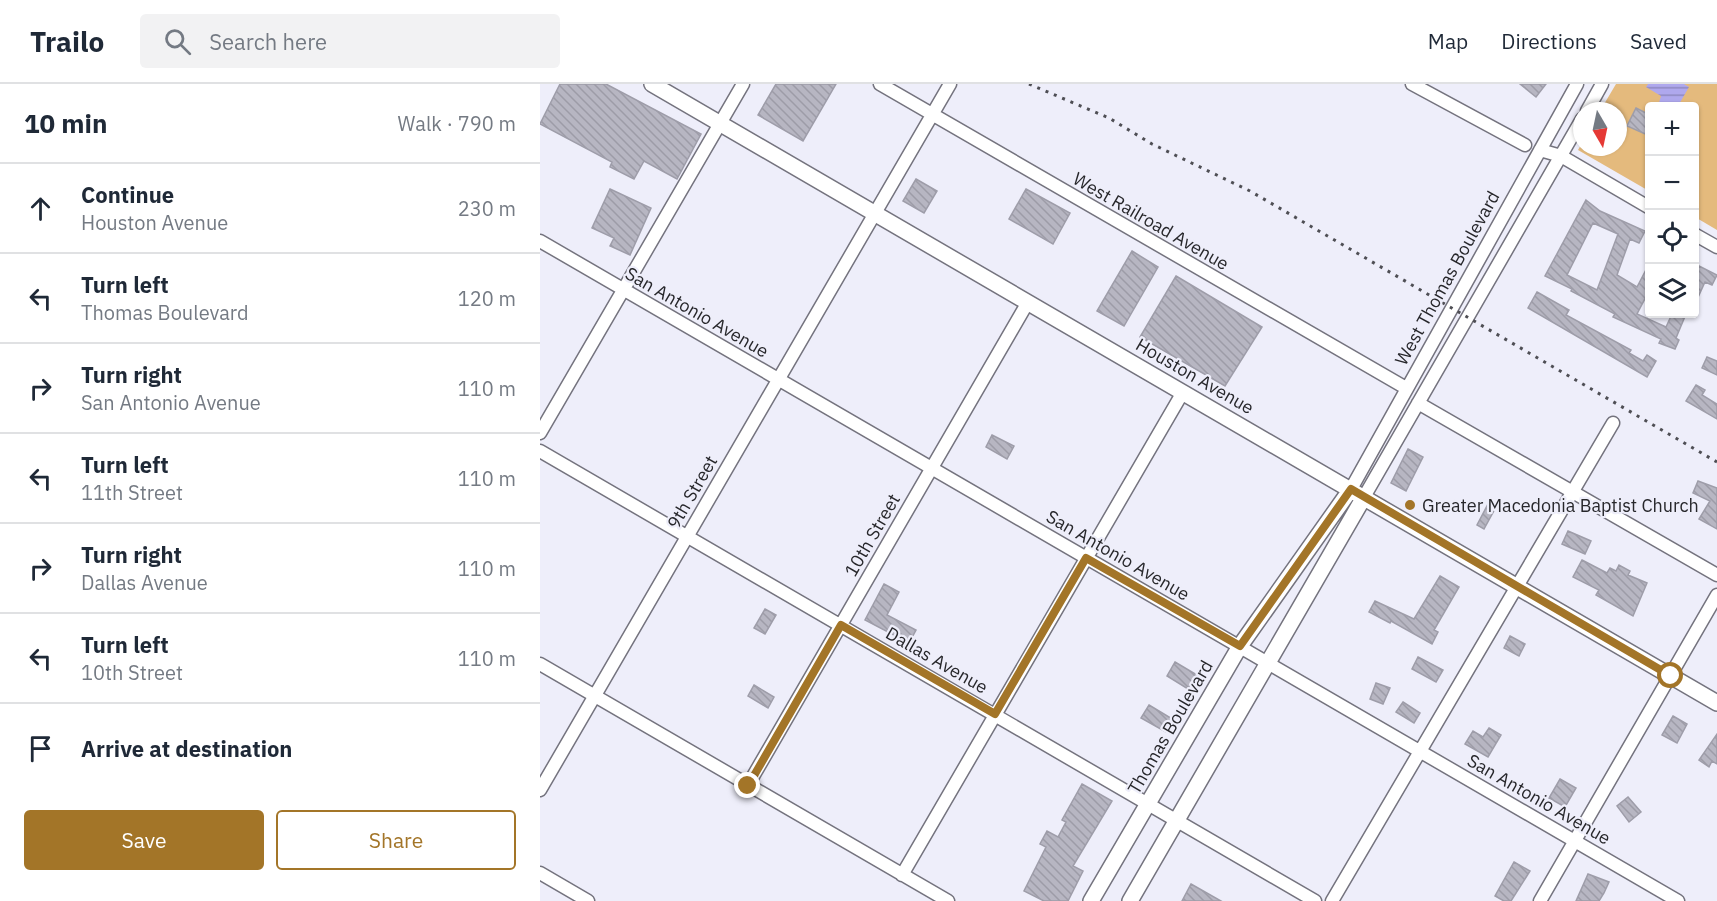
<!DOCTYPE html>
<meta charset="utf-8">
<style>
body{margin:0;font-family:"IBM Plex Sans",sans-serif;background:#f2f2f3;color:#1f2937}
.controls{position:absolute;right:18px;top:18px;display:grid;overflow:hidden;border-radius:6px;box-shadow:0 2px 4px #0004}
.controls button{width:54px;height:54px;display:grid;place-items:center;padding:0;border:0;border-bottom:2px solid #e0e1e3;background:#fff;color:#1f2937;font:30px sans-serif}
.compass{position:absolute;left:1033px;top:18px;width:54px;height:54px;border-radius:50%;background:#fff;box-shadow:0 2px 4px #0004;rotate:171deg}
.stop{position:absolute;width:18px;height:18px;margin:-14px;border:4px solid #a37528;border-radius:50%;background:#fff}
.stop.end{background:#a37528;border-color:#fff;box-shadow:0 2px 6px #0008}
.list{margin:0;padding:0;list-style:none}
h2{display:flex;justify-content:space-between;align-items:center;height:78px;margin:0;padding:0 24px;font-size:26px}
h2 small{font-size:20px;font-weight:400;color:#747a83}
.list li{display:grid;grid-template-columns:39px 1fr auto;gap:18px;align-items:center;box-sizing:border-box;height:90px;padding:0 24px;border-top:2px solid #e0e1e3}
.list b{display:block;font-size:22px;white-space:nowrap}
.list p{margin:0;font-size:20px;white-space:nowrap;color:#747a83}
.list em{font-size:20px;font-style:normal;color:#747a83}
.actions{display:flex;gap:12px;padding:18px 24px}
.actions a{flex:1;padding:14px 0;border:2px solid #a37528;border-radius:6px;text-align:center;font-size:21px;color:#a37528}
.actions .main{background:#a37528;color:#fff}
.icon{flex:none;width:33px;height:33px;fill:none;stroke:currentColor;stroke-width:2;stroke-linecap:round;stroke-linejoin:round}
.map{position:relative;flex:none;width:1177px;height:817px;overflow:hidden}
header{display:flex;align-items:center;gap:36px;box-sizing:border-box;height:84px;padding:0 30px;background:#fff;border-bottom:2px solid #e0e1e3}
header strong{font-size:28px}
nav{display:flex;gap:33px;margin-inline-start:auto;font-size:21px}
.search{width:420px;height:54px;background:#f2f2f3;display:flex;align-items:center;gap:15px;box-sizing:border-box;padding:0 21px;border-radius:6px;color:#747a83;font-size:22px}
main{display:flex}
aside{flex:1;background:#fff}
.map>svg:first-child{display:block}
.green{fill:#e4ba7d}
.water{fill:url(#water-rules)}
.building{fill:url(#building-back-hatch);stroke:#9e9da9;stroke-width:1.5;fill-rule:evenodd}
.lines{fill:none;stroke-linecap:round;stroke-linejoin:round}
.minor-casing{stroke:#74737e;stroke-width:15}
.major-casing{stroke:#74737e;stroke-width:18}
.minor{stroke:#fff;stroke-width:12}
.major{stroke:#fff;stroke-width:15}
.rail{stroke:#4e4e54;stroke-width:3;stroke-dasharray:3 6;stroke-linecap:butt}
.route{stroke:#a37528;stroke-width:8}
.poi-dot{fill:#a37528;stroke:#eeeefa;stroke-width:2}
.labels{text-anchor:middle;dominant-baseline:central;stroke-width:4.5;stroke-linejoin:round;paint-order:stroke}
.street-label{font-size:18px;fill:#27272b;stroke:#eeeefa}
.poi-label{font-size:18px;fill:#27272b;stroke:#eeeefa;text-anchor:start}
</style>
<header>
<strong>Trailo</strong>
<div class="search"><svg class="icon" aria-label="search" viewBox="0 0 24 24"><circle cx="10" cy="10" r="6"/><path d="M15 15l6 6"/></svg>Search here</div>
<nav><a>Map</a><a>Directions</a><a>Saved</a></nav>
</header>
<main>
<aside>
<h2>10 min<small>Walk · 790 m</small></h2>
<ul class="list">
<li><svg class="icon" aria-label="ahead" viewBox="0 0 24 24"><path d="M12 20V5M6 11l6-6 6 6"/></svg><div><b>Continue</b><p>Houston Avenue</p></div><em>230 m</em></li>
<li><svg class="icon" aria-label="left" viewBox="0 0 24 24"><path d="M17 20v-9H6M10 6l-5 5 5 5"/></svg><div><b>Turn left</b><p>Thomas Boulevard</p></div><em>120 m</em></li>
<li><svg class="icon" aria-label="right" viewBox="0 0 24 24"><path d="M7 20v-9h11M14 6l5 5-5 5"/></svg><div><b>Turn right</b><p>San Antonio Avenue</p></div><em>110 m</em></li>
<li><svg class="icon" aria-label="left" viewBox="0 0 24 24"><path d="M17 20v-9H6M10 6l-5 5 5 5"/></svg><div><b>Turn left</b><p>11th Street</p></div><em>110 m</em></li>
<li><svg class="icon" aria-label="right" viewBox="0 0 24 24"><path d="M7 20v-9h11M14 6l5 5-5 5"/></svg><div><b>Turn right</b><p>Dallas Avenue</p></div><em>110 m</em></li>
<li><svg class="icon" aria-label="left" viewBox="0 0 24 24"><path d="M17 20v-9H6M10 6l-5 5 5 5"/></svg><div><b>Turn left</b><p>10th Street</p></div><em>110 m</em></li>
<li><svg class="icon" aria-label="arrive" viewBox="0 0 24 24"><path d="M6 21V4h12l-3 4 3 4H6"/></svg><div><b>Arrive at destination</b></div></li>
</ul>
<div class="actions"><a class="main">Save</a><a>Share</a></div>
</aside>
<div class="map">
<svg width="1177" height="817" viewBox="0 0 1177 817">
<defs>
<pattern id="water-rules" width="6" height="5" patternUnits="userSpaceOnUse" patternTransform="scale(1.5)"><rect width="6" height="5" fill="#afa8ed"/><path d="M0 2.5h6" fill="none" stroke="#8e89c0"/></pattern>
<pattern id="building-back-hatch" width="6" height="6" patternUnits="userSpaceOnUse" patternTransform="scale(1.5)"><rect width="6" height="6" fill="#b7b6c2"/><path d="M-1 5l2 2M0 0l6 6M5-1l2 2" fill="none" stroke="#9d9ca7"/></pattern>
</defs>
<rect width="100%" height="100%" fill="#eeeefa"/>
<!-- green -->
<path class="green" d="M1076,0H1177V146L1155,133L1154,22H1110L1109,107L1038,66L1042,59V63H1078V27H1060Z"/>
<!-- water -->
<path class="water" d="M1108,0H1144L1149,3L1138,22H1118L1121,12L1106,3Z"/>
<!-- building -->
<path class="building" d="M20,0H66L161,50L137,95L104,77L94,95L70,83L72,78L0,40Z
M236,0H296L263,57L218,31Z
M980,0H1006L996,13Z
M1096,24L1110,31V52L1087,42Z
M376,95L397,107L384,129L363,117Z
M70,105L111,124L90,171L70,162L74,154L52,144Z
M486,105L530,129L513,160L469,135Z
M1046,116L1060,127L1105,147L1099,159L1090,155L1077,191L1097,203L1110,178V205L1097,230L1126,243L1132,230H1146L1136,254L1139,256L1135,265L1119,259L1121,255L1073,233L1075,230L1031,207L1032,205L1005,192ZM1053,139L1078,150L1057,206L1027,191Z
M592,167L618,183L584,242L557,227Z
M1159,182L1177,191L1172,201L1165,198L1155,220V191Z
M636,192L722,243L685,302L600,253Z
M997,208L1029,226L1026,231L1091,266L1089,269L1103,277L1107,271L1116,277L1107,293L988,224Z
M1167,273L1177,277V291L1162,284Z
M1156,301L1165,306L1162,311L1177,320V335L1146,317Z
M452,351L474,362L467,375L446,363Z
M868,365L883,373L866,407L851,399Z
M1158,397L1177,404V445L1159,435L1170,417L1153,409Z
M948,420L956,423L944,445L937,441Z
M1028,447L1051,457L1045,470L1022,460Z
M1042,476L1067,489L1070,484L1076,487L1079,481L1090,487L1088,491L1107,499L1093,532L1056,511L1059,506L1033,493Z
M900,492L919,503L894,546L898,548L892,560L851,537L850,539L829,528L835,517L874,535Z
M344,500L359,508L347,531L376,546L369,559L325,536Z
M225,525L236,531L225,550L214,544Z
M970,552L985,560L979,572L964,564Z
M878,573L903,586L896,598L872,585Z
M635,578L657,591L648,605L627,592Z
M836,599L850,604L843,620L830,615Z
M214,601L234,613L228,624L208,612Z
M863,618L880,629L874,639L856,628Z
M609,621L634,636L626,648L601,634Z
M1133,632L1147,640L1137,659L1122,651Z
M949,644L961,651L948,673L925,660L933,647L943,653Z
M1177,650V680L1172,677L1169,683L1159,676Z
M1020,695L1036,704L1025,723L1009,714Z
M542,700L572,717L533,782L543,787L528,817H504L484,807L506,763L500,760L507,747L518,753L526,738L522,736Z
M1088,713L1101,728L1089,738L1077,722Z
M974,778L990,787L971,817H964L955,812Z
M1048,790L1069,798L1064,809L1059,817H1036Z
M651,800L681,817H642Z"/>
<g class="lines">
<!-- minor casing -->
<g class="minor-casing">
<path id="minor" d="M340,0L866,304
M872,0L985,61
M1047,27L1062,0
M1000,66L1021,72L1110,124
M1154,150L1177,163
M0,157L1138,817
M878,319L1177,491
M0,349L203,0
M0,367L775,817
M811,405L1037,0
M824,413L1042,35
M0,580L408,817
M208,701L488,218
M0,706L410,0
M0,789L48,817
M362,791L643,308
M792,817L1073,339
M1000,817L1177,511"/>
</g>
<!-- major casing -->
<g class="major-casing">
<path id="major" d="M112,0L1177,619
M551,817L700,562L811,405
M590,817L824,413"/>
</g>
<!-- minor -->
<use href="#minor" class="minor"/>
<!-- major -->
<use href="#major" class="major"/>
<!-- rail -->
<path class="rail" d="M489,0L569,34L612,60L710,107L1177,378"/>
</g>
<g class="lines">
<!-- route -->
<path class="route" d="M208,702L301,541L455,630L546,474L700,562L811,405L1131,592"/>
</g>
<!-- markers -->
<circle class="poi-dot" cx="870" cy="421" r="6"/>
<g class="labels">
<!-- street labels -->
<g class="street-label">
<text transform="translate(611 137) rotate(30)">West Railroad Avenue</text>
<text transform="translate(907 194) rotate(-61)">West Thomas Boulevard</text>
<text transform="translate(157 228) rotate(30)">San Antonio Avenue</text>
<text transform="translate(655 292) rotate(30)">Houston Avenue</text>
<text transform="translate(152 408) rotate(-60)">9th Street</text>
<text transform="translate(332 451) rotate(-60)">10th Street</text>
<text transform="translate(578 471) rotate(30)">San Antonio Avenue</text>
<text transform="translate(397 576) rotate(30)">Dallas Avenue</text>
<text transform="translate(630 643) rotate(-60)">Thomas Boulevard</text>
<text transform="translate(999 715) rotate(30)">San Antonio Avenue</text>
</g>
<!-- poi labels -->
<g class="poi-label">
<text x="882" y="421">Greater Macedonia Baptist Church</text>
</g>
</g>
</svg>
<div class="controls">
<button>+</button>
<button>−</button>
<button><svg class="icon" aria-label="locate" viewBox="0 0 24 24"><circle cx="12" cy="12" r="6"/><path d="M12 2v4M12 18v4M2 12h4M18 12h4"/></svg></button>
<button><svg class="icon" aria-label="layers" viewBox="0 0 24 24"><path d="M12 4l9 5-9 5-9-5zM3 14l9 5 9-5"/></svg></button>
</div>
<svg class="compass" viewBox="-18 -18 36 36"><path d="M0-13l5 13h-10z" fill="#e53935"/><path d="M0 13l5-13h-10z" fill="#747a83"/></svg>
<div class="stop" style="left:1131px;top:592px"></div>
<div class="stop end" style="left:208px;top:702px"></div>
</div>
</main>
